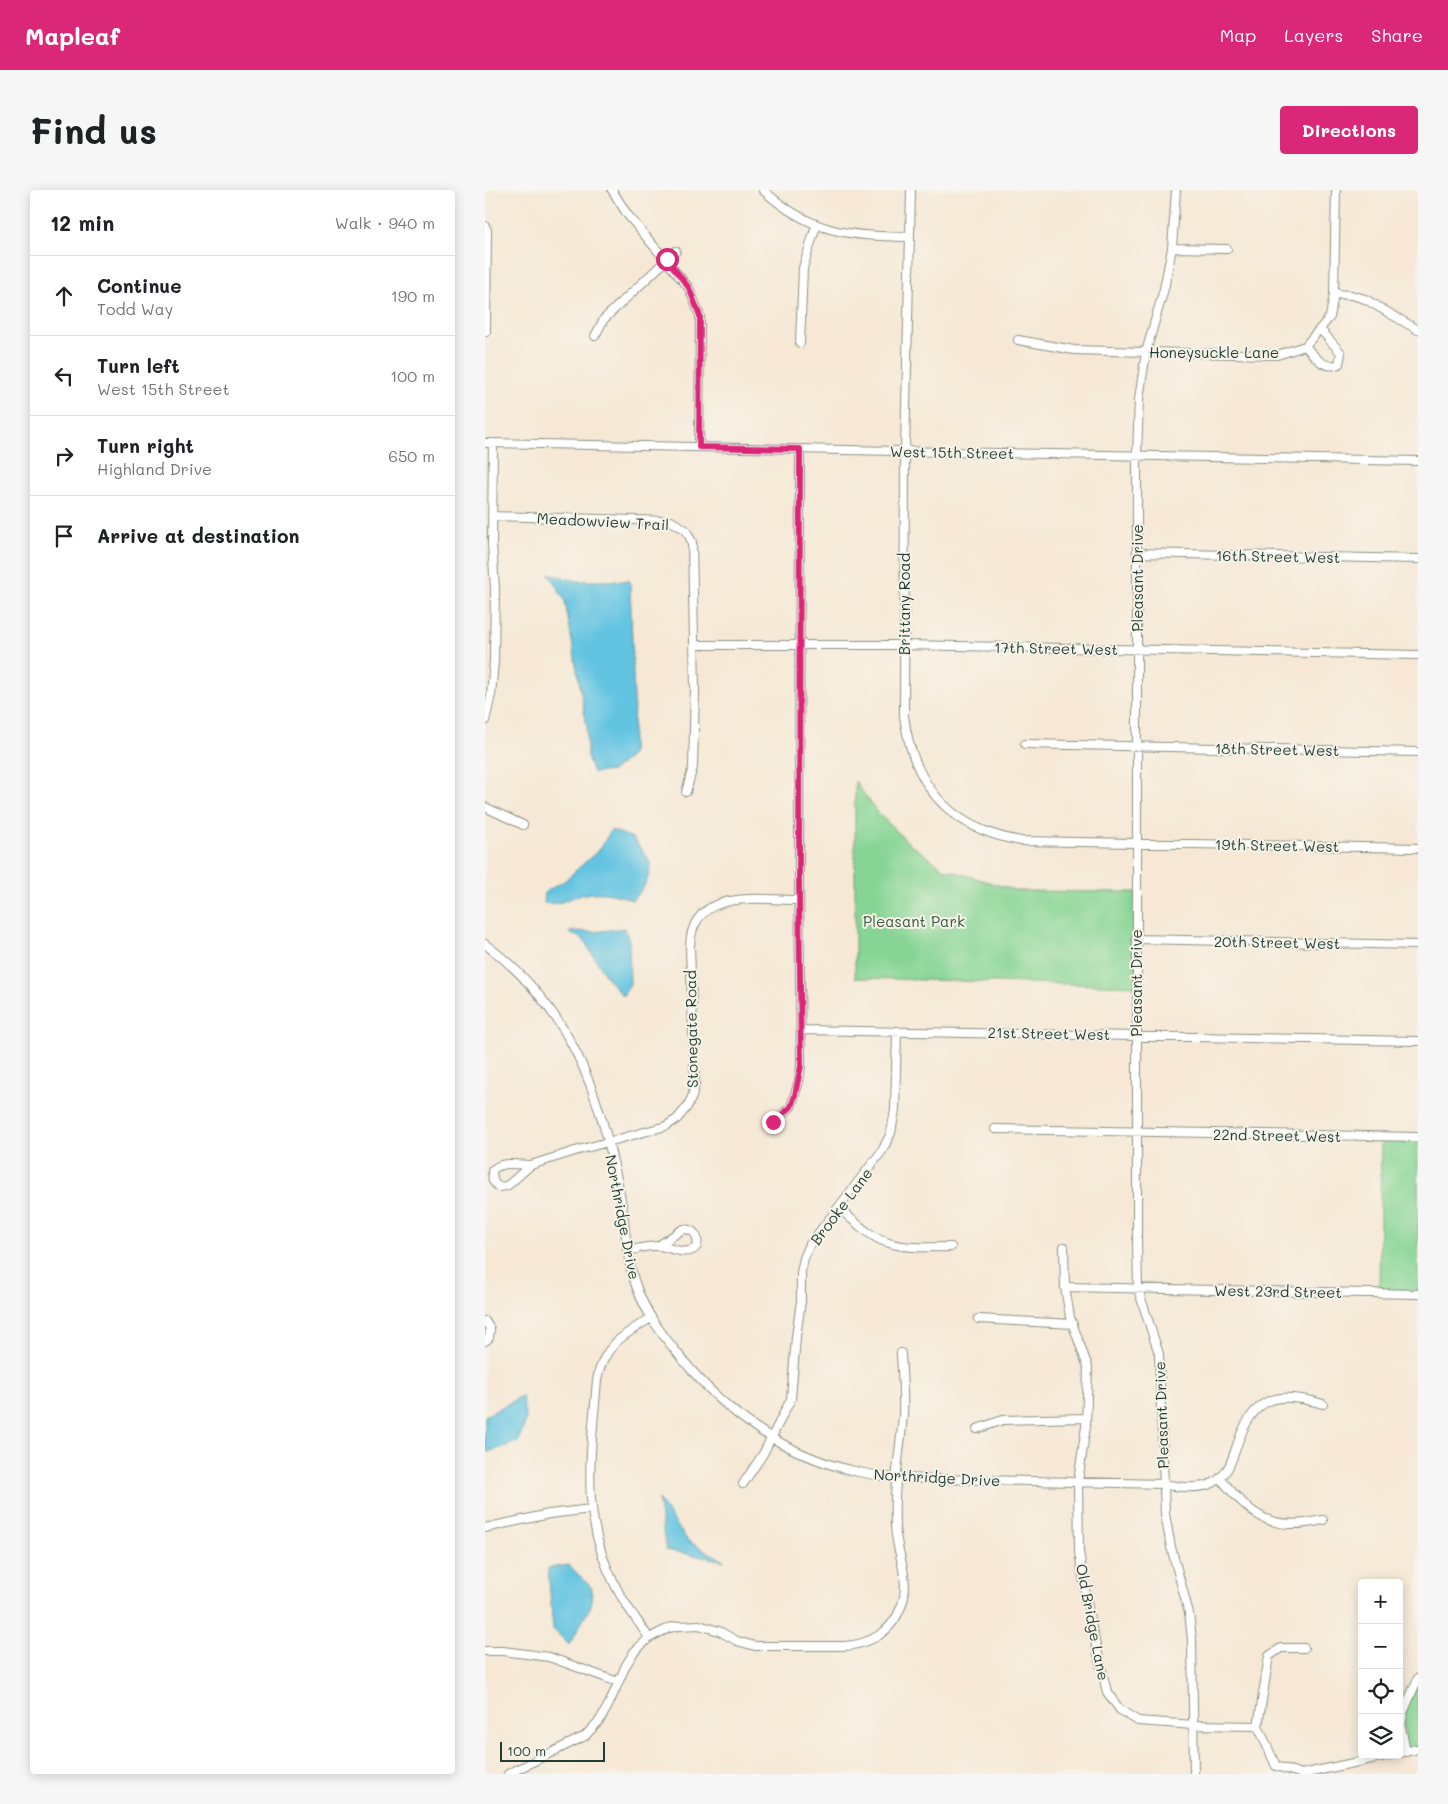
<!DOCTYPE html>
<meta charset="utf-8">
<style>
body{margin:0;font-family:Mali,sans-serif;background:#f6f6f6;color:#202124}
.controls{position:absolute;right:15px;bottom:15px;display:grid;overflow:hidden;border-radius:5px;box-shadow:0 2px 12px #0003}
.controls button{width:45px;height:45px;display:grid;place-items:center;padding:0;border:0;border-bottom:1px solid #e0e0e0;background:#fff;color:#202124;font:25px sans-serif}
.scale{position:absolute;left:15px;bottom:12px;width:105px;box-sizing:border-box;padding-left:5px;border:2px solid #1f3d34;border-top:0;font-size:14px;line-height:18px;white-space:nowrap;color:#1f3d34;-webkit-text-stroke:4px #f7f3e8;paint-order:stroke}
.stop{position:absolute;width:15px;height:15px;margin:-11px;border:4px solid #db2777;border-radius:50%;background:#fff}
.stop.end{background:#db2777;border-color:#fff;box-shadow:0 1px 5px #0008}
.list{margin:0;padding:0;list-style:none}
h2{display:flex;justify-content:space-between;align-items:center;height:65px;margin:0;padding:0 20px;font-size:21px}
h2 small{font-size:16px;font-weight:400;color:#757577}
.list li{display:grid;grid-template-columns:32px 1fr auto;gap:15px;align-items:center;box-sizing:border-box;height:80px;padding:0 20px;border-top:1px solid #e0e0e0}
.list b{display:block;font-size:19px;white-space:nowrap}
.list p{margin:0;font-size:16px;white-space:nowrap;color:#757577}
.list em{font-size:16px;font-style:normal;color:#757577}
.icon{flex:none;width:28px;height:28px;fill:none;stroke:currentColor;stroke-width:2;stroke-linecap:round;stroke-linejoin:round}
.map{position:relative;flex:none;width:933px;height:1584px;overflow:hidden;border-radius:5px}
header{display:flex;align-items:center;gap:30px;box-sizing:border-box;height:70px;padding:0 25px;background:#db2777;color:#fff}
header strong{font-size:24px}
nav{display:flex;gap:28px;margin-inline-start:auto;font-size:18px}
.intro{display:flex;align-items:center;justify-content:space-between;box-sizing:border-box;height:120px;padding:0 30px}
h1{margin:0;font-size:35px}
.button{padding:12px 22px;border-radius:5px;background:#db2777;color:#fff;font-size:18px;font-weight:700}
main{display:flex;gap:30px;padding:0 30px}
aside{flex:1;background:#fff;border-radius:5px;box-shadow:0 2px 12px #0003}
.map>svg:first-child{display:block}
.green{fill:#87d594;stroke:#538964}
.water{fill:#63c4e2;stroke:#41808b}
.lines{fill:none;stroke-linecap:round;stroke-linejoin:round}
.minor-casing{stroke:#8a9284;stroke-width:10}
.minor{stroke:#fff;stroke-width:8}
.route{stroke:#db2777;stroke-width:6}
.labels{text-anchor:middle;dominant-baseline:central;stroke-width:4;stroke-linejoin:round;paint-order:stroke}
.street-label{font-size:15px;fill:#1f3d34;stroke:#f7f3e8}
.park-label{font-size:15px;fill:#345b47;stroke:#f7f3e8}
</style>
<header>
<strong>Mapleaf</strong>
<nav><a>Map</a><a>Layers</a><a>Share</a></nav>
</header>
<div class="intro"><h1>Find us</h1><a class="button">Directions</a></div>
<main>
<aside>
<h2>12 min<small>Walk · 940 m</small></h2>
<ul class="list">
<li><svg class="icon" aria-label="ahead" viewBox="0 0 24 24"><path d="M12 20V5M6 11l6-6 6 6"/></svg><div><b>Continue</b><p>Todd Way</p></div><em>190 m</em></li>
<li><svg class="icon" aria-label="left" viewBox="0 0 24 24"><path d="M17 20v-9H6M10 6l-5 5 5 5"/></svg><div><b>Turn left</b><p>West 15th Street</p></div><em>100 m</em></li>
<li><svg class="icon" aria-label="right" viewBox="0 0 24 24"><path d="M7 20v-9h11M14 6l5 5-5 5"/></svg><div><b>Turn right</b><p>Highland Drive</p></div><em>650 m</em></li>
<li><svg class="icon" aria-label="arrive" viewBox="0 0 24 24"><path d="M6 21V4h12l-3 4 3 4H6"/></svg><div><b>Arrive at destination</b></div></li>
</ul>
</aside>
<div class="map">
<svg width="933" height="1584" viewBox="0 0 933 1584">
<rect width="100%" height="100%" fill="#f7f3e8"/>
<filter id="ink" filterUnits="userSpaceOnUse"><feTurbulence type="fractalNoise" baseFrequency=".02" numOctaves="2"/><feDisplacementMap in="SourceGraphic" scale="10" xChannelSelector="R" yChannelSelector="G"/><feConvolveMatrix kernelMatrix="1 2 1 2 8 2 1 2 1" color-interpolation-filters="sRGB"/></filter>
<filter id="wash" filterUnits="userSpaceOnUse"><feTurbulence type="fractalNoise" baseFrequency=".0096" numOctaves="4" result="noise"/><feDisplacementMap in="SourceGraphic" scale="20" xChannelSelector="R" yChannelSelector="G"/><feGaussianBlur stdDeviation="1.12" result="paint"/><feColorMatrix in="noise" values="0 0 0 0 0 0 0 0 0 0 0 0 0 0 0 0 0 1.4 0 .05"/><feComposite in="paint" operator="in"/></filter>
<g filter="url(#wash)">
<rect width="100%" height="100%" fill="#f6e8d5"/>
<!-- green -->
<path class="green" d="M370,591L392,622L426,655L460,679L533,701L651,702V796L370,788Z
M896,947H933V1104L894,1103Z
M933,1488V1559L921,1562L918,1523Z"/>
<!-- water -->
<path class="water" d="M64,384L91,391H145L149,512L147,565L128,581L108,583L102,566V538L80,411Z
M126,640L148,648L166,673C163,691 161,697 147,710C133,704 115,701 100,704C85,706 75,717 59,713L60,702L79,691L115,659Z
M139,738L144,750L145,794L138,806L123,789L98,749L84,743L88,741L109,742Z
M37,1206L41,1230L33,1252L0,1263V1226Z
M173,1309L203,1351L240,1371L181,1360Z
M84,1375L107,1398L106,1416L84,1455L68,1439L63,1378Z"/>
</g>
<g filter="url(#ink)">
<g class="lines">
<!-- minor casing -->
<g class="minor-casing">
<path id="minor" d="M127,0L142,24L204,98L215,126L214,257
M278,0C326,43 362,46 425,47
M426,0L420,261L419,526C428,596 465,639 536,651L933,658
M691,0L687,58L679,99L661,162L654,209L652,265V1051L653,1099L674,1164L680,1324L686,1357L704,1423L707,1450L709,1584
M0,36L2,40L1,142
M687,58L742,59
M849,104L866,105L880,109L933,140
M110,146L119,129L191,61
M533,150L589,160L661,162L792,165L820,156L845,127L849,104L851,0
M315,153L318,78L331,36
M820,156C831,167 838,180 854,174L856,163L835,139
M0,253L933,271
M7,326L186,331L201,340L207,352L210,499L208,577L201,602
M652,363L933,369
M210,455H418L933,465
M0,531L6,505L9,471L10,398L7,354L8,253
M540,554L933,562
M0,617L38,635
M651,749L933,755
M0,754C86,818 115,902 135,1004C141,1034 140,1064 150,1093C160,1123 178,1146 198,1170C242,1224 300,1265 369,1281C382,1284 396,1286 410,1288L678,1294C693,1297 714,1300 728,1293C743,1285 747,1270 752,1255C768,1207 791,1200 838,1214
M316,840L933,851
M288,932L306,917L314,891L316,876L314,695L315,259
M510,939L933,947
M46,975C34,975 15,970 7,981L8,991L13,997L22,996L46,975L90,961L181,936L192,929L202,917L207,907L210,894L205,757C206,697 274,710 314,710
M353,1018C369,1030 385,1048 404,1053C423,1059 446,1057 466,1057
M579,1057L580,1097
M142,1061C152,1059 165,1055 174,1056C186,1057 203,1068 212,1056C214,1046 209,1039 198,1039L173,1056
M493,1129L588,1134
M0,1131L5,1139L4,1148L0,1151
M492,1239L518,1230L601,1228
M735,1288C768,1327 785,1342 838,1330
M258,1294L278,1264L306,1209L311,1147L316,1111V1082L319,1068L325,1054L397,961L406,943L410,920L412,841
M0,1338L64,1324L106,1319
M164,1448C153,1431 140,1415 131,1397C94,1327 106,1265 112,1190C118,1156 138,1145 166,1128
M0,1461H18L64,1467L133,1492
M773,1536L784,1466L796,1458H819
M921,1562L916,1537L918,1523L933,1488
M914,1563L933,1559
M905,1565L817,1584L791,1576L773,1536L709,1535L653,1531L635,1520L622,1502L605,1430L594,1362L593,1292L601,1236L603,1177L585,1127L580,1097L933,1104
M23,1584L100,1546L115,1530L124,1514L141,1475L149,1462L164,1448L184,1438L193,1436L214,1435L234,1441L252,1451L270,1456H360C385,1454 407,1442 416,1417C427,1390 411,1363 410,1335C408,1297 415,1262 418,1225C419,1204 417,1184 416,1163"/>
</g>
<!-- minor -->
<use href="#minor" class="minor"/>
</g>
</g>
<g class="lines" filter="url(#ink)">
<!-- route -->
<path class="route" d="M182,69L204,98L215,126L214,257L315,259L314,695L316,876L310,905L306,917L288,932"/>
</g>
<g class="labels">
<!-- street labels -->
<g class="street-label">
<text x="729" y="162">Honeysuckle Lane</text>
<text transform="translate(467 262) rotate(1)">West 15th Street</text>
<text transform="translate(118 331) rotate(3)">Meadowview Trail</text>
<text transform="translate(793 366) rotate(1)">16th Street West</text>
<text transform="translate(652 388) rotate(-90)">Pleasant Drive</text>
<text transform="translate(419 414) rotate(-90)">Brittany Road</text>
<text transform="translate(571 458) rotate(1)">17th Street West</text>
<text transform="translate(792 559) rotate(1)">18th Street West</text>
<text transform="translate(792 655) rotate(1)">19th Street West</text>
<text transform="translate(792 752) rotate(1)">20th Street West</text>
<text transform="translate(651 793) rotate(-90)">Pleasant Drive</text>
<text transform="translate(206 839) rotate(-91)">Stonegate Road</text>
<text transform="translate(564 843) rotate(1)">21st Street West</text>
<text transform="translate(792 945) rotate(1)">22nd Street West</text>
<text transform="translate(356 1016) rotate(-53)">Brooke Lane</text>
<text transform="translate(138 1027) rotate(79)">Northridge Drive</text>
<text transform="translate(793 1101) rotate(1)">West 23rd Street</text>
<text transform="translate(676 1225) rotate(-92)">Pleasant Drive</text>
<text transform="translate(452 1287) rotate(3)">Northridge Drive</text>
<text transform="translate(608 1432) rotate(79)">Old Bridge Lane</text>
</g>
<!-- park labels -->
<g class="park-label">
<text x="429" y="731">Pleasant Park</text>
</g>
</g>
</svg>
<div class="controls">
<button>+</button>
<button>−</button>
<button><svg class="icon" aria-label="locate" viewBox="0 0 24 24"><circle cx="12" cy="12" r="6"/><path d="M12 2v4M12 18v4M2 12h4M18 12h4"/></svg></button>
<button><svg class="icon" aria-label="layers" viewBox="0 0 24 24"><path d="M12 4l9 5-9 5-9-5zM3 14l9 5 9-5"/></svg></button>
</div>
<div class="scale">100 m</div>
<div class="stop" style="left:182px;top:69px"></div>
<div class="stop end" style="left:288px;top:932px"></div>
</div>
</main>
